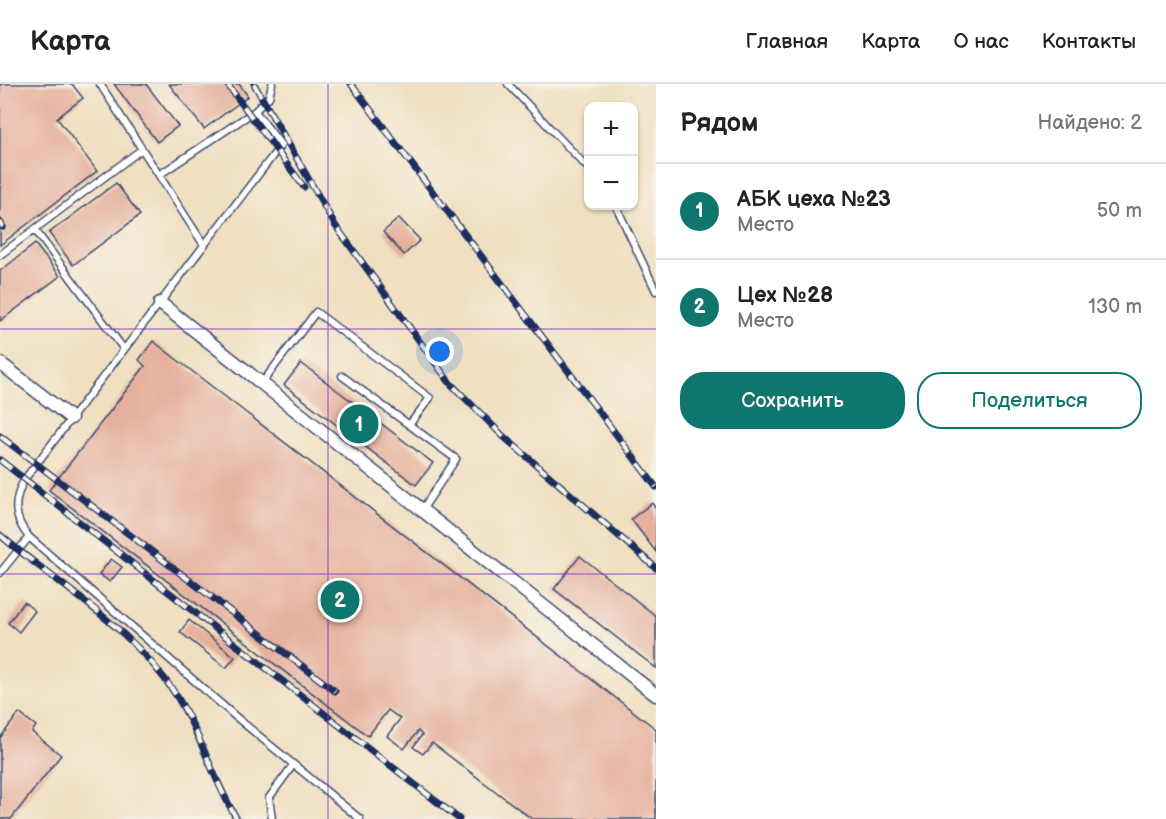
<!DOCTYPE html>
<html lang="ru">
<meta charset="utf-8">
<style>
body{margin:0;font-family:"Balsamiq Sans",sans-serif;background:#f2f2f2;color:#222}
.controls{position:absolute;right:18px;top:18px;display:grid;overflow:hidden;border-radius:12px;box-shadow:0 2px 4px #0004}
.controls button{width:54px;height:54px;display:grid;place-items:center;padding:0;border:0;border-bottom:2px solid #e0e0e0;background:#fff;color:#222;font:30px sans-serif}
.you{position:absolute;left:440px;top:268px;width:21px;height:21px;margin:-15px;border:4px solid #fff;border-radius:50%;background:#1a73e8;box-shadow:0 0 0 9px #1a73e833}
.badge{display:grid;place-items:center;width:39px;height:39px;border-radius:50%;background:#0f766e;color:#fff;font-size:20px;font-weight:700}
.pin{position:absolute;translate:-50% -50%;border:3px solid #fff;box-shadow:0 2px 6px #0006}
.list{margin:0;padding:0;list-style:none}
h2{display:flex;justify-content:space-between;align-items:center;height:78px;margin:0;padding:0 24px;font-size:26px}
h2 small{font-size:20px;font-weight:400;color:#767676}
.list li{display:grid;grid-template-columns:39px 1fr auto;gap:18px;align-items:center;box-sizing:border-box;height:96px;padding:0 24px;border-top:2px solid #e0e0e0}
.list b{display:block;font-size:22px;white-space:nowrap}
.list p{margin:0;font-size:20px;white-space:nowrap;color:#767676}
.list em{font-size:20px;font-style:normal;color:#767676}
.actions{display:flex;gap:12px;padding:18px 24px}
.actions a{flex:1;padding:14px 0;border:2px solid #0f766e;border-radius:24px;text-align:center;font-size:21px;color:#0f766e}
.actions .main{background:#0f766e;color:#fff}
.map{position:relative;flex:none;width:656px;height:735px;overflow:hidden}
header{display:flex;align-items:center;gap:36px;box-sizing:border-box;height:84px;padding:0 30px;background:#fff;border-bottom:2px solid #e0e0e0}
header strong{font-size:28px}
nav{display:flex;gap:33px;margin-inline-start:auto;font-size:21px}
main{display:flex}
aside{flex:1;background:#fff}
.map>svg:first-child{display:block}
.building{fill:#e5b09d}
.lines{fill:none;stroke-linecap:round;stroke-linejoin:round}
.lane-casing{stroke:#3b496d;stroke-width:9}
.street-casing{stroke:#3b496d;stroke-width:15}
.lane{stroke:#fff;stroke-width:6}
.street{stroke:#fff;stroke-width:12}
.rail-casing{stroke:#1b2f5e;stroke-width:7}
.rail{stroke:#f7f3e8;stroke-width:4.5;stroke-dasharray:14;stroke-linecap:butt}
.grid{fill:none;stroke:#7b2cbf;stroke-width:1.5;stroke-opacity:0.55}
</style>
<header>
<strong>Карта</strong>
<nav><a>Главная</a><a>Карта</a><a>О нас</a><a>Контакты</a></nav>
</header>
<main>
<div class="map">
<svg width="656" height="735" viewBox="0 0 656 735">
<rect width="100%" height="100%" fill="#f7f3e8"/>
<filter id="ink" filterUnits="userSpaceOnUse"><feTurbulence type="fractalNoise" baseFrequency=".0167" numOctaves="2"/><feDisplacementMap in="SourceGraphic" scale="12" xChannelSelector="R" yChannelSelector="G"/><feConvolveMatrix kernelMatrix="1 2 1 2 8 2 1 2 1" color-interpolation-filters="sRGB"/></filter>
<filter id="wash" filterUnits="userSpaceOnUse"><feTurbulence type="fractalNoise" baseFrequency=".008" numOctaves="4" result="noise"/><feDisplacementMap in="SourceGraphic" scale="24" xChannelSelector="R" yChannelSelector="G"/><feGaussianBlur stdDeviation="1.35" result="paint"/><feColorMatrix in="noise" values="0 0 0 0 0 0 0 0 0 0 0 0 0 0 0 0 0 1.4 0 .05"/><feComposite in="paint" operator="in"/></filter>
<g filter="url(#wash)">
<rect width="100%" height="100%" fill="#f0dfc0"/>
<g id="blocks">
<!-- building -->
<path class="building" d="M0,0H72L83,14L57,34L97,87L0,161Z
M114,0H146L178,42L157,58Z
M169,0H239L248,12L204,45Z
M116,99L140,131L73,181L49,149Z
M399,134L420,156L404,171L383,148Z
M35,160L60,192L0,237V187Z
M153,257L656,645V735H532L432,659L423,670L413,663L422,651L418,647L404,665L387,652L400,635L388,626L368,652L49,406L145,282L139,276Z
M301,279L433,379L416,401L284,301Z
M652,419L656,425V468L631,435Z
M580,472L656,532V584L554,505Z
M111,475L122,483L110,498L99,490Z
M24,518L35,527L19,548L8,539Z
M189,536L235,573L226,584L180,548Z
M19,629L36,642L32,648L61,671L11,735H0V654Z"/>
</g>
</g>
<g filter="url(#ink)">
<use href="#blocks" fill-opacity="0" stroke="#3b496d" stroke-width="1.5"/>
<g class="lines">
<!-- lane casing -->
<g class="lane-casing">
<path id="lane" d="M100,0L204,161
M508,0L588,84
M255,27L281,61L24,396C13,417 13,434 29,453L236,633L360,735
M159,91L255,27L269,13L272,0
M616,122L656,207
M35,146L123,264
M0,171L142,65
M342,292L456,375L422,426
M262,299L316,228L430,314L409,341
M0,489L29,453
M272,735L269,714L293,681"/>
</g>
<!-- street casing -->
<g class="street-casing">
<path id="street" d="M160,219L656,611
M0,279L71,334"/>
</g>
<!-- lane -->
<use href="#lane" class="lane"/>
<!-- street -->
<use href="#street" class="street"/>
<!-- rail casing -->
<g class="rail-casing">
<path id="rail" d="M227,0L304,103
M254,0L335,141L450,299L503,352L656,484
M351,0L656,403
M0,138L3,143
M0,352L335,607
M0,376L459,735
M0,451C60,502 133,544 176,611C201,650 213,696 237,735"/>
</g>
<!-- rail -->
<use href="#rail" class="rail"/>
</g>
</g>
<!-- grid -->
<path class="grid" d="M328,0V735M0,245H656M0,490H656"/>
</svg>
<div class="controls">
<button>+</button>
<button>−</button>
</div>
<div class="you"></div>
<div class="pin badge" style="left:359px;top:340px">1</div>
<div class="pin badge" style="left:340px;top:516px">2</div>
</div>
<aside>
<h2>Рядом<small>Найдено: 2</small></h2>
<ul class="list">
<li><span class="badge">1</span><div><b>АБК цеха №23</b><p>Место</p></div><em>50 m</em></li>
<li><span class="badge">2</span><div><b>Цех №28</b><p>Место</p></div><em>130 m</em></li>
</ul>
<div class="actions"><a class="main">Сохранить</a><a>Поделиться</a></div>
</aside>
</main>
